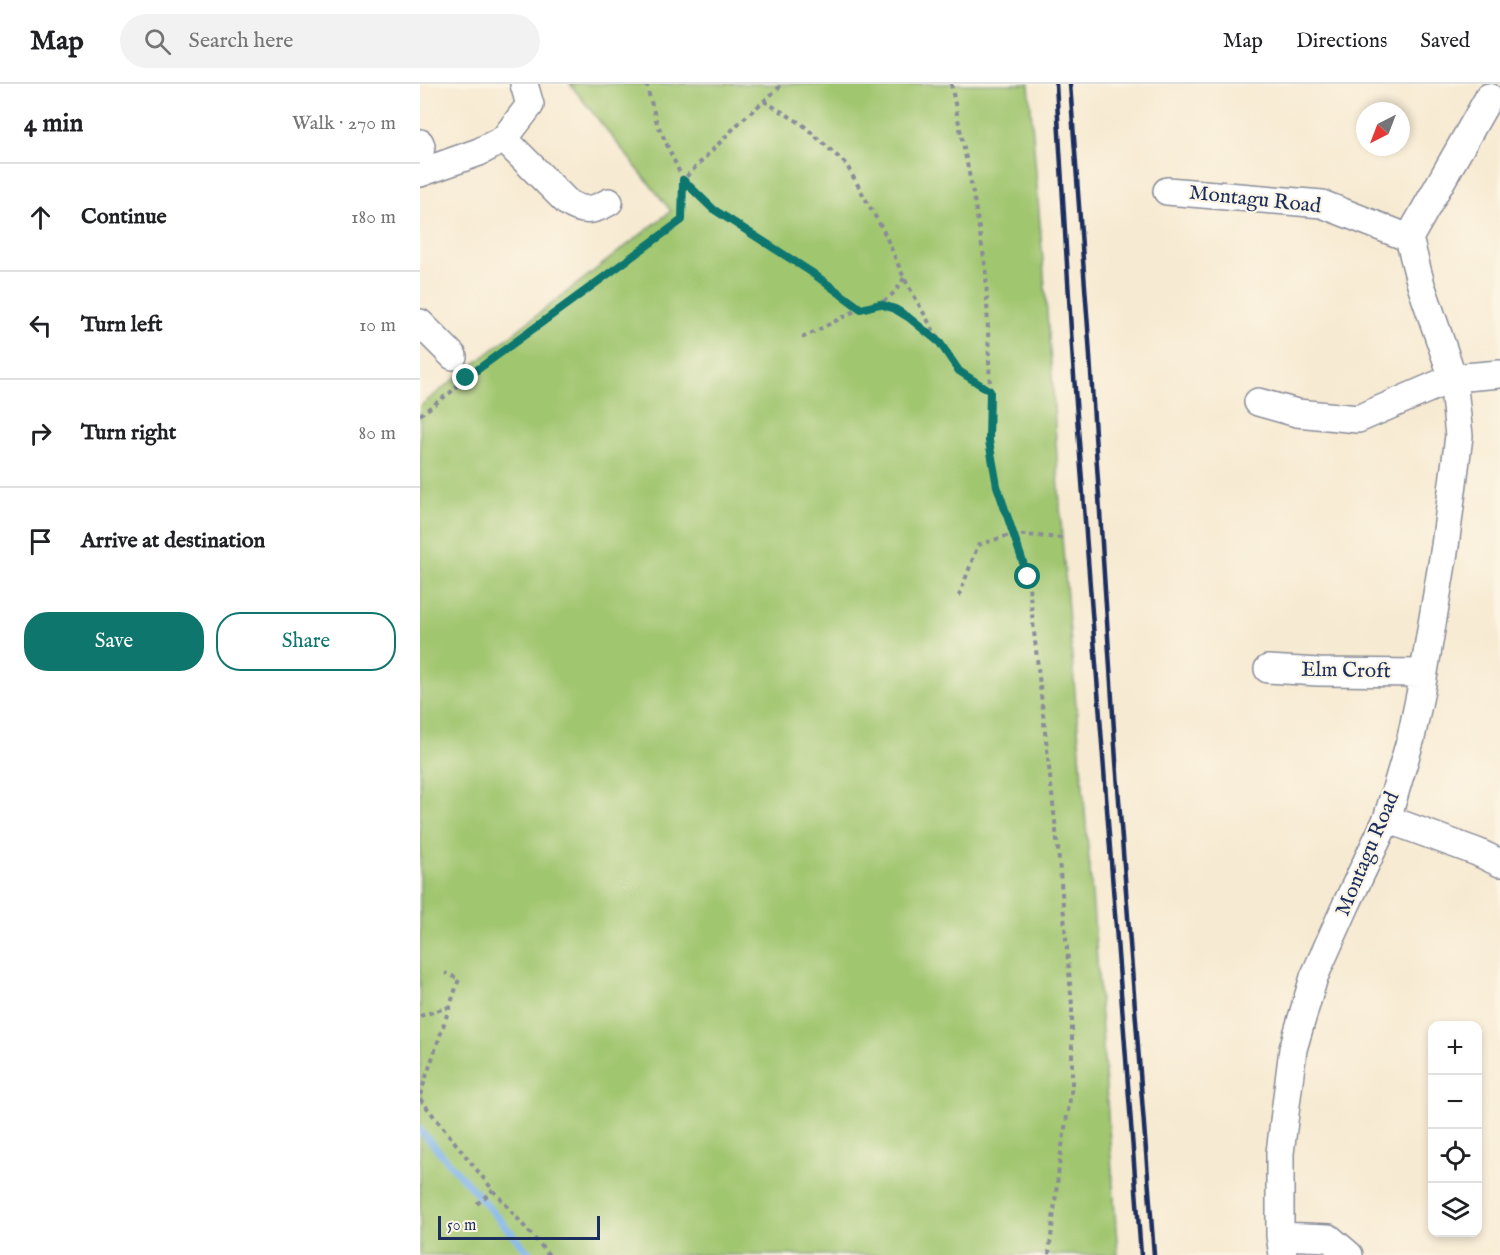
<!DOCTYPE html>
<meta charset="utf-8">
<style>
body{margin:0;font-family:"IM FELL English",serif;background:#f2f2f2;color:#202124}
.controls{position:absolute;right:18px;bottom:18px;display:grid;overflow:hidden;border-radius:12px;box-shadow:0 3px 9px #0003}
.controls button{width:54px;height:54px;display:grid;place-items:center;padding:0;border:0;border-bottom:2px solid #e0e0e0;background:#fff;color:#202124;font:30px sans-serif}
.compass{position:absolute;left:936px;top:18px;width:54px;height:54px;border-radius:50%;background:#fff;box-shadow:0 3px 9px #0003;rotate:222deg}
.scale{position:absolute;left:18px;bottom:15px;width:162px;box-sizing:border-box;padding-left:6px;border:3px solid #1b2f5e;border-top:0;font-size:16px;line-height:21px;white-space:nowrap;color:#1b2f5e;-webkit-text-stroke:4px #fcf5e5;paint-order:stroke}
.stop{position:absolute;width:18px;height:18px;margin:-14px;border:4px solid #0f766e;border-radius:50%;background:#fff}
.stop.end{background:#0f766e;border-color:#fff;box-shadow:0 2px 6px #0008}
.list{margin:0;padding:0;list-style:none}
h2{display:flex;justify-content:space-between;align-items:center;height:78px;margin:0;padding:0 24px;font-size:26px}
h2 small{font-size:20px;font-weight:400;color:#757577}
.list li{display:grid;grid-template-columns:39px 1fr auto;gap:18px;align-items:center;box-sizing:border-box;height:108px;padding:0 24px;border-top:2px solid #e0e0e0}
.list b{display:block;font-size:22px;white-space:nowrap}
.list em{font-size:20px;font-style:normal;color:#757577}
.actions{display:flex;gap:12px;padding:18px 24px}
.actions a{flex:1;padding:14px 0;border:2px solid #0f766e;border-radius:24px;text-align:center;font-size:21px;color:#0f766e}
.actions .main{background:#0f766e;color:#fff}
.icon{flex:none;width:33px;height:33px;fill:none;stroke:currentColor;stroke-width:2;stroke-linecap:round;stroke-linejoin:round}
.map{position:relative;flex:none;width:1080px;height:1171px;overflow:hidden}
header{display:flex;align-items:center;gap:36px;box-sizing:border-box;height:84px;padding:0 30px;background:#fff;border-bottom:2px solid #e0e0e0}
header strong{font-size:28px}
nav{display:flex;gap:33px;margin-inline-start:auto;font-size:21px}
.search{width:420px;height:54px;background:#f2f2f2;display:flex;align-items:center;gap:15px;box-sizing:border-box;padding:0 21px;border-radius:33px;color:#757577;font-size:22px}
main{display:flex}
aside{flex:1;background:#fff}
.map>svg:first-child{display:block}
.park{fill:#a1c670;stroke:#5e7a67;stroke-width:1.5}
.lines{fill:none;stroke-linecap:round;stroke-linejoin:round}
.stream{stroke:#7db3ec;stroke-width:7}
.minor-casing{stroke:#898c98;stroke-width:30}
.path{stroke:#898c98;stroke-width:4;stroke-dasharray:4.5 4.5;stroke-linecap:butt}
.minor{stroke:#fff;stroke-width:27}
.rail{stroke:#1b2f5e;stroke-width:4.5}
.route{stroke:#0f766e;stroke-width:8}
.labels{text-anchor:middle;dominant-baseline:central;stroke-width:4.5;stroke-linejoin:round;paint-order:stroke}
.street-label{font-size:21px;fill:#1b2f5e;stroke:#fcf5e5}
</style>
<header>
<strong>Map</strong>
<div class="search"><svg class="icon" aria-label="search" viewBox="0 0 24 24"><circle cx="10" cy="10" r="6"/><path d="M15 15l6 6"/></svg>Search here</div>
<nav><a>Map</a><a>Directions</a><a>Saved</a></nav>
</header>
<main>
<aside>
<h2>4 min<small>Walk · 270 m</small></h2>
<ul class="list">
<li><svg class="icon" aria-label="ahead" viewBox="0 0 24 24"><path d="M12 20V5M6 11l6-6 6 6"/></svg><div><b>Continue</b></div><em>180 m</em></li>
<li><svg class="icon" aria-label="left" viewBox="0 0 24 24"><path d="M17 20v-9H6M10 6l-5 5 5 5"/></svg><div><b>Turn left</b></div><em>10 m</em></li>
<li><svg class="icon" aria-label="right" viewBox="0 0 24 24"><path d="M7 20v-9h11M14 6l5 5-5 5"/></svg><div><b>Turn right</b></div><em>80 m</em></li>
<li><svg class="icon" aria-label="arrive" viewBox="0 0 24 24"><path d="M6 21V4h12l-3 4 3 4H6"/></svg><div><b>Arrive at destination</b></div></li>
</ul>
<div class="actions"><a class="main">Save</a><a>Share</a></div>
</aside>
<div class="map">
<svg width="1080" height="1171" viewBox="0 0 1080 1171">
<rect width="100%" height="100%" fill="#fcf5e5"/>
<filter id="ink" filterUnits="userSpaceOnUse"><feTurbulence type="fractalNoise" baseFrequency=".0167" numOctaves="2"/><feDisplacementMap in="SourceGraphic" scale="12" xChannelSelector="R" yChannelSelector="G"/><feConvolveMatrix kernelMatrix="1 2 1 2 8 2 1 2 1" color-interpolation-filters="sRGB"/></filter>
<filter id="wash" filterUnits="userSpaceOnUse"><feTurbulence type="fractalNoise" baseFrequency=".008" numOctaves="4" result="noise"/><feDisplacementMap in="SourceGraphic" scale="24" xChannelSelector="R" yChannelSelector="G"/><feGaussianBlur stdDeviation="1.35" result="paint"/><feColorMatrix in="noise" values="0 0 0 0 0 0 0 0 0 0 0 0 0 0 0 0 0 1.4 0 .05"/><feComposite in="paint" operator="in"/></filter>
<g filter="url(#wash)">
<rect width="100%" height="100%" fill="#f7ead2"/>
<!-- park -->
<path class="park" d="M150,0H609L632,292L642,454L674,835L698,1171H0V322L251,127Z"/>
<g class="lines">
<!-- stream -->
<path class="stream" d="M0,1046L111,1171"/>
</g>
</g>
<g filter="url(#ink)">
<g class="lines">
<!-- minor casing -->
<g class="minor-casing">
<path id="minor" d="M104,0L110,21L84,55L147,118C163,129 173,127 189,118
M0,59L1,62L0,68
M0,89L59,68L84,55
M747,107L902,120L989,154
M0,239L33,272
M838,318L877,329L938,335L1033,294L1080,290
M848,585L899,588L1004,589
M967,735L1057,768L1080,779
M860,1152L909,1154L929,1171
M863,1171L860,1152V1069L873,965L894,893L927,819L967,735L991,654L1001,606L1025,462L1039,352L1033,294L1001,201L989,154L1069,13"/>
</g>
<!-- path -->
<path class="path" d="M226,0L237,39L263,96L293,125L391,188L441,224
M531,0L553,109L566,186L570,307L569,357L577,402L608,493L638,765L652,921V1003L640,1074L629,1171
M344,17L382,40L426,80L464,148L484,194L526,269L539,287L569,307
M461,220C483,228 499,241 517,256
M382,254L441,224L460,220L475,208L484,194
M51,290L262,136L263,96L320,38L363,0
M0,331L31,308L46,293
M539,512L558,461L593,450L642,454
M0,932L29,923
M0,1011L39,895L25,889
M0,1015L73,1106L129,1171
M57,1120L73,1106"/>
<!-- minor -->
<use href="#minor" class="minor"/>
<!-- rail -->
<path class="rail" d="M636,0L653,279L721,1171
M650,0L669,257L696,677L734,1171"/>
</g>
</g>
<g class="lines" filter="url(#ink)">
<!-- route -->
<path class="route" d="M46,294L262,136L263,96L293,125L391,188L441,225L460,220L475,225L488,233L520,259L539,287L570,307L569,357L577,402L608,493"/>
</g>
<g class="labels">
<!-- street labels -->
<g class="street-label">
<text transform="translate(835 116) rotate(6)">Montagu Road</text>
<text transform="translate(926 587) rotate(1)">Elm Croft</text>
<text transform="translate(948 770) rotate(-67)">Montagu Road</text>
</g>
</g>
</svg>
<div class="controls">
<button>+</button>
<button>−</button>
<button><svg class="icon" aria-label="locate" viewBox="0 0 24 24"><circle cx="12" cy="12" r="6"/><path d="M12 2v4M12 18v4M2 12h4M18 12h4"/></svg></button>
<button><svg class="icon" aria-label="layers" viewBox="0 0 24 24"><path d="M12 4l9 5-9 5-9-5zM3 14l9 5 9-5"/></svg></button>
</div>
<svg class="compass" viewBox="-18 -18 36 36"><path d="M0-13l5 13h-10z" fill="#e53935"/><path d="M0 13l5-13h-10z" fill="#757577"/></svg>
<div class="scale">50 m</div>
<div class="stop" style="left:608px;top:493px"></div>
<div class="stop end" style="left:46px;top:294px"></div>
</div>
</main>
